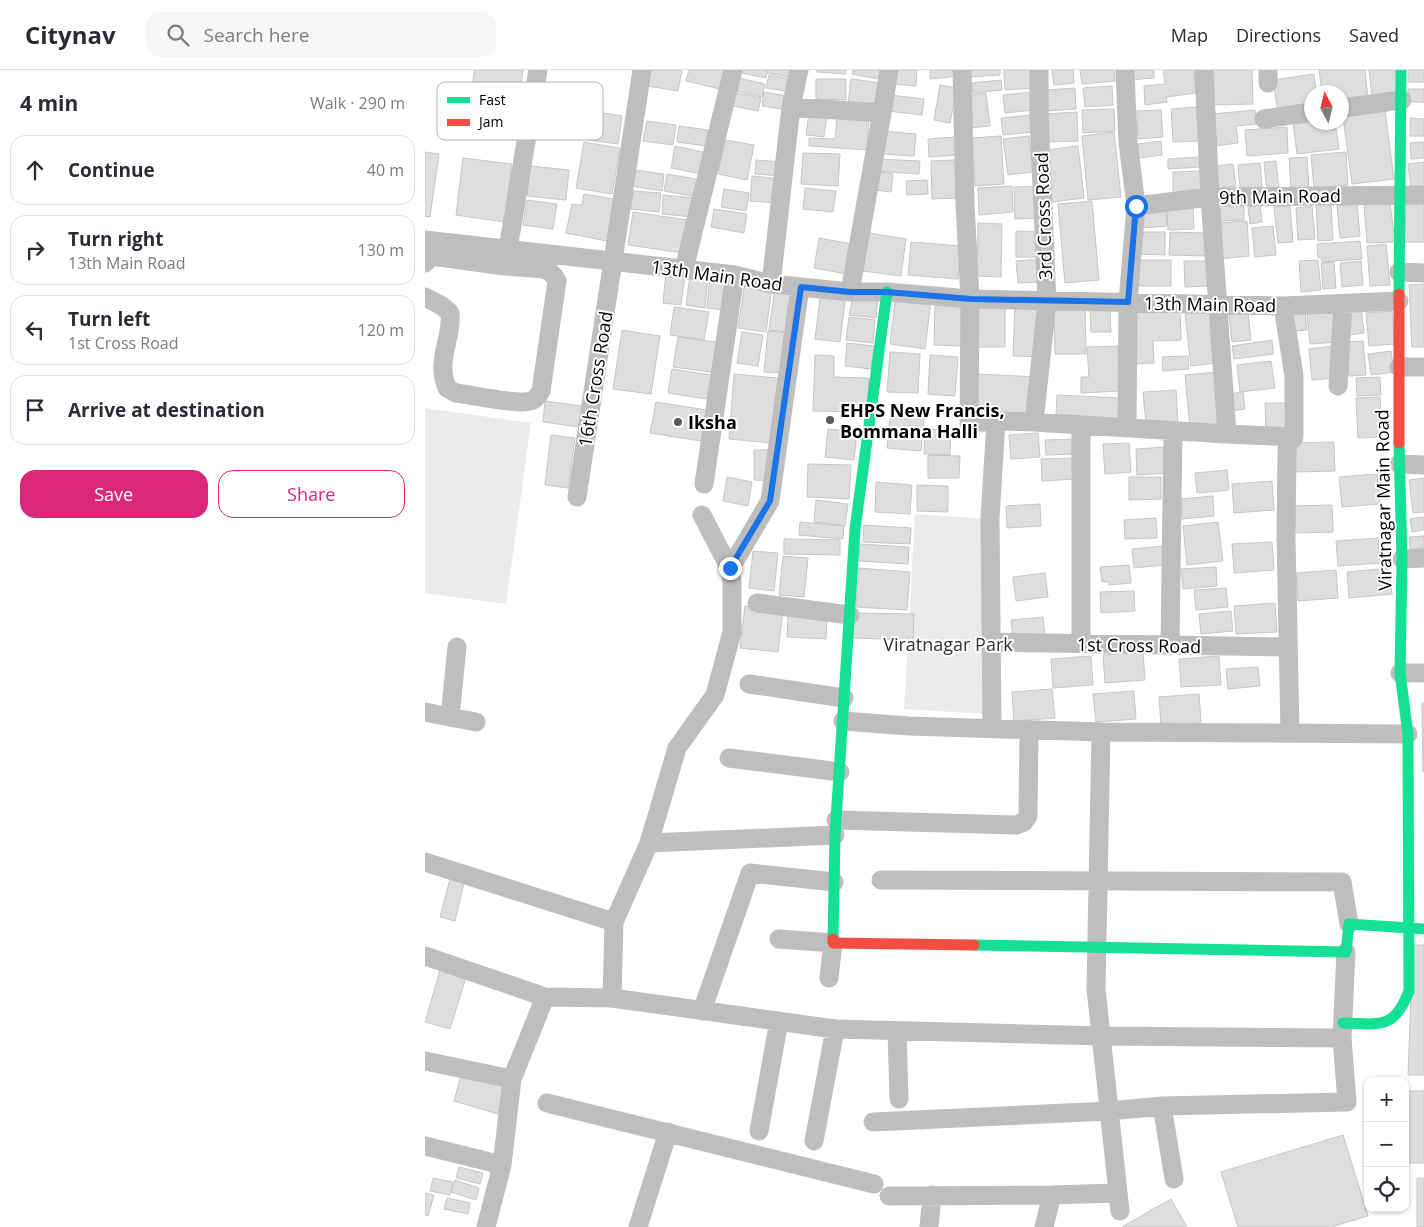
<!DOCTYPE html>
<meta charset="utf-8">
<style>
body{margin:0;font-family:"Open Sans",sans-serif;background:#f7f7f7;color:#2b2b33}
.controls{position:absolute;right:15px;bottom:15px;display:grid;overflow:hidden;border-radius:10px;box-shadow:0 1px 4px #0004}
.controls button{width:45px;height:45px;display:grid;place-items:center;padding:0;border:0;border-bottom:1px solid #e1e1e2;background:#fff;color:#2b2b33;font:25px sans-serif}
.compass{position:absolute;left:879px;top:15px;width:45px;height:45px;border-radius:50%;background:#fff;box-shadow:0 1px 4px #0004;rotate:353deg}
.stop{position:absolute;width:15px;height:15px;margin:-11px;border:4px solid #1a73e8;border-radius:50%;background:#fff}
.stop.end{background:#1a73e8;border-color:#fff;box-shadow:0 1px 5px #0008}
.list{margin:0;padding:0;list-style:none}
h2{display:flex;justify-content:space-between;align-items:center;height:65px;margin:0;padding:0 20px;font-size:21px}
h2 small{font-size:16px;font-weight:400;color:#7c7c81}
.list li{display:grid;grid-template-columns:32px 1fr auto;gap:15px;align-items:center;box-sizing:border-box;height:70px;margin:0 10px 10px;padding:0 10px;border:1px solid #e1e1e2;border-radius:15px}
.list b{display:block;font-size:19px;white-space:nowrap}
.list p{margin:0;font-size:16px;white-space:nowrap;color:#7c7c81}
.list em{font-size:16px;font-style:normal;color:#7c7c81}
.actions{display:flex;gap:10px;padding:15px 20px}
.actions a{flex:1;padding:11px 0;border:1px solid #db2777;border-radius:15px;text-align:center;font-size:18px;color:#db2777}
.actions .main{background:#db2777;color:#fff}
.icon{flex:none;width:28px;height:28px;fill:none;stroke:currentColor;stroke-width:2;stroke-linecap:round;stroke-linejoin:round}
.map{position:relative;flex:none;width:999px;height:1157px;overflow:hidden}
header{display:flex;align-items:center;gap:30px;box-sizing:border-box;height:70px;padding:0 25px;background:#fff;border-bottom:1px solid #e1e1e2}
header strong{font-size:24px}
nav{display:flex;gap:28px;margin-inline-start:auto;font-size:18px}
.search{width:350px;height:45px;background:#f7f7f7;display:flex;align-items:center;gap:12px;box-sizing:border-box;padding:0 18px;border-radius:15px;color:#7c7c81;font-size:19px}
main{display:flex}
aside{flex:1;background:#fff}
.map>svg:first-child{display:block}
.green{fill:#ebebeb}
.building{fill:#dedede;stroke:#c6c6c6}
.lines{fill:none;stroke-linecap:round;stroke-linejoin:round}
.street{stroke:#bebebe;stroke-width:19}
.fast{stroke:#16e098;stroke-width:11}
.jam{stroke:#f24e42;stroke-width:11}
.route{stroke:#1a73e8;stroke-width:6}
.poi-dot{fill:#595959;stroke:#fff;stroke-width:2}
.labels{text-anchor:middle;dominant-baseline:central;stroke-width:4;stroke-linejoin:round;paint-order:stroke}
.street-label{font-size:18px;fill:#000;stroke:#fff}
.poi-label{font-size:18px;font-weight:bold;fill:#000;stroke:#fff;text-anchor:start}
.park-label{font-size:18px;fill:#313131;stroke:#fff}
.key{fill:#fff;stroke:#b2b2b2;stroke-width:1}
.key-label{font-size:14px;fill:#000}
</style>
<header>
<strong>Citynav</strong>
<div class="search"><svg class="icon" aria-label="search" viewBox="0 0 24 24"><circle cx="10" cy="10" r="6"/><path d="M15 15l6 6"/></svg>Search here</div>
<nav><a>Map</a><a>Directions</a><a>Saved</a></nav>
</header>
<main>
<aside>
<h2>4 min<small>Walk · 290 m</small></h2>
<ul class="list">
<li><svg class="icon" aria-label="ahead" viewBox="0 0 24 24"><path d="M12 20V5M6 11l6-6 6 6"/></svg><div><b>Continue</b></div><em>40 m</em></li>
<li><svg class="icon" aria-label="right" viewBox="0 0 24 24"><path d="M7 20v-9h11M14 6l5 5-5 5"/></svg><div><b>Turn right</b><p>13th Main Road</p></div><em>130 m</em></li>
<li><svg class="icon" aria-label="left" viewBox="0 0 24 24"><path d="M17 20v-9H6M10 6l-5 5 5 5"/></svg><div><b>Turn left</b><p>1st Cross Road</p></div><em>120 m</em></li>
<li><svg class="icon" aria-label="arrive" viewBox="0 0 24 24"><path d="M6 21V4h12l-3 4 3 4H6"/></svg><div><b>Arrive at destination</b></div></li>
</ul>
<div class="actions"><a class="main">Save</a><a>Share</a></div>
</aside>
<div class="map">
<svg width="999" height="1157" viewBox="0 0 999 1157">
<rect width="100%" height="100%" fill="#fff"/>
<!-- green -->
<path class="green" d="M0,338L106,353L81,534L0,523Z
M490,444L565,449L562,644L479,639Z"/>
<!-- building -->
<path class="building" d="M49,0H98L90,61L43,55Z
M225,0H257L253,21L222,16Z
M264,0H300L295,19L261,11Z
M316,0H342L341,8L316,3Z
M343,0H372L370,8L342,3Z
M392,0H421V4L392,2Z
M428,0H461L459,10L427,4Z
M469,0H492L491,16L468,14Z
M505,0H534V6L505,9Z
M545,0H575V5L545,7Z
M579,0H607L608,18L580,20Z
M627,0H648L649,13L629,15Z
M655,0H689L690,11L657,14Z
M702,0H729V8L703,10Z
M738,0H769L771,23L741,27L742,32L720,35L719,16L740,14Z
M785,0H827L828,34L786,35Z
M894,0H940L943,29L916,32V22H897Z
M944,0H970L973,22L947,26Z
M983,0H999V12H983Z
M889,4L891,22H886V37L853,42L848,10Z
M344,5L369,10L367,22L341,18Z
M314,8L340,14L337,27L312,21Z
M391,9H421V30L391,29Z
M426,9L457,13L454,37L423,33Z
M576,10L577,20L548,23L547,13Z
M515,15L532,18L525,53L509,50Z
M687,16L688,35L660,37L658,18Z
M650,18L651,39L623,41L622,20Z
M983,19H999V32H983Z
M307,22L336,28L333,41L304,35Z
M339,22L367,27L364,40L337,36Z
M607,22L609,40L580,43L578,25Z
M561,23L565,56L544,58L540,26Z
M465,25L499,29L497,45L463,41Z
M771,37L774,71L748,72L746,39Z
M689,39L690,61L658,63L657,40Z
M160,40L197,46L193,74L156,69Z
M736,40L738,67L713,69L712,41Z
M830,40L831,54L811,56L813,73L790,76L787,44Z
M960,41L969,109L927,114L918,47Z
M652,42L653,71L624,72L622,44Z
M384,43L402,45L399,67L381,65Z
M607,45L608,62L578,65L576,48Z
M412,48L444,50L442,80L384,76V68L410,69Z
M985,48L999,49V66H985Z
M222,51L251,55L248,75L218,71Z
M886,52H910L914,79L872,84L868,54Z
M254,56L283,60L281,76L252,72Z
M862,57L863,83L822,86L820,60Z
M458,61L491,64L489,86L456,84Z
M689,62L696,127L663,130L657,66Z
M576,66L579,114L550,116L546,68Z
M604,66L608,102L583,105L578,69Z
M531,67L532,85L504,87L503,69Z
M300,70L329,75L322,110L293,104Z
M736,71L737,85L714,88L713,74Z
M159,72L195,78L187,124L151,118Z
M999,72V88L986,89L985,73Z
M250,76L282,83L277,104L246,98Z
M653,76L659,128L627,132L621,80Z
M0,82L14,84L5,147L0,146Z
M921,82L923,115L889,118L886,85Z
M378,83L415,84L413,116L376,114Z
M775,87V97L743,99V89Z
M882,87L884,118L866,119L864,88Z
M38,88L87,94L79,152L31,145Z
M452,89L495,91L494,104L451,101Z
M331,90L357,92L356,106L330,104Z
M530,90L531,128L507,129L506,91Z
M851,91L854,120L842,122L839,92Z
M999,92V117L986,118L983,94Z
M835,93L837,117L815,118L813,95Z
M808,94L811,116L794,118L791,96Z
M105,96L144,100L141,130L102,126Z
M210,100L239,104L237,121L207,116Z
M777,101L778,124H748V102Z
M453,102L468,104L466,122L451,120Z
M242,104L276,110L273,127L239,121Z
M327,106L356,109L354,133L325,131Z
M502,110L503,124L482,125L481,111Z
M587,116L588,142L554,145L553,118Z
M614,116L616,148L590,149L589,117Z
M380,118L411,121L408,142L378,139Z
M299,119L324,123L321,141L296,137Z
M208,121L236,123L234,142L206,139Z
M159,124L195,130L187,172L141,163L147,134L157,135Z
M238,125L271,128L269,147L237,144Z
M819,129V150L792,151L791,131Z
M102,130L132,134L128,159L98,155Z
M667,131L674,210L640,213L633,134Z
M981,132H999V172H980Z
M965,133L970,172L942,173L939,135Z
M891,134H906L908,170L893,171Z
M932,134L935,166L915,168L912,136Z
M768,135L769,159L743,160L742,136Z
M835,135L837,152L825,154L823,137Z
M865,136L868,172L853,173L849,137Z
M887,136L890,169L873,170L871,138Z
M741,138L742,156L717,158L716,139Z
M289,139L322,144L319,163L286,157Z
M208,142L263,150L258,183L203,175Z
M822,151L824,186L795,189L793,153Z
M553,153L577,154L576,207L552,206Z
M848,156L851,185L830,187L827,158Z
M591,161L616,162V187H591Z
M713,162H740V185L712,184Z
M745,162L783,163V186L744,185Z
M444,163L481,169L476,206L438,201Z
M394,168L427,174L421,204L389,198Z
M935,171L937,189L897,192L896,188H893L892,174Z
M486,172L536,176L533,209L483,205Z
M961,174L965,215L945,216L942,176Z
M617,189L618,212L593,213L591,191Z
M714,190H746V216H714Z
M893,190L896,220L876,222L874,191Z
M759,191H786L787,216L760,217Z
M936,191L938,215L917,217L915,193Z
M909,192L911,218L898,219L896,193Z
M241,202L260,205L256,235L238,233Z
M265,205L283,207L280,238L261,235Z
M285,207L304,210L300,240L282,238Z
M320,212L347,217L341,262L313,258Z
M999,214V277H987L984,215Z
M350,218L370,220L364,262L344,260Z
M396,221L421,224L415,272L390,269Z
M429,223L453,225L451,248L424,245Z
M471,226L506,230L500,279L465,274Z
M547,232H580V277H547Z
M510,233L538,234L537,276L509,275Z
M590,235L621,236L619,287L588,286Z
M660,235L661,284H630L629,236Z
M936,236L939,263L923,265L920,238Z
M249,237L284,242L279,270L245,265Z
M755,237L756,270L728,271L729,293L706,294L705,239Z
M685,238L686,262H666L665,239Z
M912,240L914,272L885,274L882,243Z
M785,241L791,293L766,296L760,244Z
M967,241L970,274L944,276L941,243Z
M823,242L826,270L807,272L804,244Z
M880,242L882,260L863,262L861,244Z
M424,247L450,250L448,273L421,270Z
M197,260L235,266L226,324L188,319Z
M343,261L363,263L359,303L339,302Z
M317,262L338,265L333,296L312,293Z
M253,267L297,273L292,303L248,297Z
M847,270L848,284L809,289L807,276Z
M938,271L941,305L924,306L921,272Z
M422,273L449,276L446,299L420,296Z
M693,276L695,321L656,323V307H664L662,277Z
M908,276L911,308L887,310L884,279Z
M966,281L969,302L946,305L943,284Z
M465,282L495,284L493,323L462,322Z
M390,285L409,286V307L444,308L443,342L388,341Z
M505,285L533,287L530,326L503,324Z
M763,286L764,299L738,301L737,287Z
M846,291L850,318L815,322L812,295Z
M247,299L286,305L282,329L243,323Z
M792,302L796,355L765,358L760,305Z
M309,304L363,309L357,374L304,369Z
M552,304L614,307L612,345L550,343Z
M955,307L956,325L932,326L931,308Z
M751,320L753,355L721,353L718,322Z
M818,322L820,339L806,341L804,324Z
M632,325L694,328L693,349L631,346Z
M955,327L957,367L933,368L931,328Z
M120,331L157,336L154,357L118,352Z
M231,332L281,340L276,371L225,363Z
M840,333H864L865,361L841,362Z
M466,336L500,339L496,381L462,378Z
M403,359L432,362L429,390L400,387Z
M500,359L526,360L525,385L499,384Z
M613,363L615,387L586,389L584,365Z
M126,365L150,368L143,418L120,415Z
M651,369L652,384L621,385L620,370Z
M909,372L910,401L868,402L867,373Z
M704,373L706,402L680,404L678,374Z
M741,377L742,403L712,405L711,379Z
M329,380H354V411L329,410Z
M503,385L535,386L534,408H503Z
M649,388L650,409L617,411L616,389Z
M383,394L426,395L424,429L382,427Z
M802,400L804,420L772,423L770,403Z
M952,404L955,434L917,437L914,407Z
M302,407L327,412L323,436L298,431Z
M704,407H736V429L704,430Z
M999,408V442L988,443L984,410Z
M847,411L849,440L809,443L807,414Z
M451,412L487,415L485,444L450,442Z
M492,415L523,416V442L492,441Z
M788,426L789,446L757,449L756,429Z
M391,430L423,434L420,456L389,452Z
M615,434L616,456L582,458L581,436Z
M907,435L908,462L868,463V436Z
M999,447V460L987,462L985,449Z
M731,448L732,468L700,469L699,450Z
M375,452L419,456L418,469L374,465Z
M793,452L798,491L762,495L758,456Z
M439,455L486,458L485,474L438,472Z
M999,466V478L985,479L984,467Z
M953,468L955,493L913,496L911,471Z
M359,469L415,470V485L359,484Z
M847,472L849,500L809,503L807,474Z
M435,474L484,477L483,494L434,491Z
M738,476L739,495L709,498L707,479Z
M328,481L353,483L349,521L324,518Z
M358,486L383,488L379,527L354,525Z
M704,495L706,513L684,515V512H677L675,497Z
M791,497L792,516L758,519L756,499Z
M434,498L485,502L482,540L431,537Z
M964,498L967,524L924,528L922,502Z
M911,500L913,528L873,531L871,503Z
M620,503L623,527L591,531L588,507Z
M801,518L803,537L771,540L769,520Z
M709,521L710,541L676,543L675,522Z
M850,533L852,562L811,564L809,536Z
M320,536L358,541L353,582L315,578Z
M806,541L808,561L776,564L774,544Z
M429,543L489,544L488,570L428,568Z
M363,545L402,547L401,569L362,567Z
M618,547L620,567L588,569L586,550Z
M718,582L720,610L680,613L678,585Z
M666,586L668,615L628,618L626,589Z
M794,586L796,615L756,617L754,589Z
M833,597L835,616L803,619L801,599Z
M627,619L630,648L589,651L587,622Z
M709,621L711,649L671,652L668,624Z
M774,624L776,653L736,656L734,627Z
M997,633H999V702H998Z
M25,809L39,813L30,851L15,847Z
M988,875H999V1005H983Z
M16,897L42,904L25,959L0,952Z
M37,1002L81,1014L73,1044L29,1031Z
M980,1021H999V1093H980Z
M918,1065L943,1146L906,1157H813L796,1102Z
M34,1097L58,1103L55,1114L31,1108Z
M8,1108L28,1112L25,1125L5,1121Z
M992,1108H999V1157H992Z
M30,1110L54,1118L51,1130L26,1122Z
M0,1123L9,1125L3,1146L0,1145Z
M22,1128L45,1133L43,1144L19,1139Z
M746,1129L762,1157H697Z"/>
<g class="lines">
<!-- street -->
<path class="street" d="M537,0L540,134L545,229L544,353L571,351L565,449L567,659
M700,0L703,72L711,136L703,232L702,358
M779,0L785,127L802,364
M843,13V0
M366,37L457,43L425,222
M916,38L977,30
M457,43L464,0
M839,49L886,42
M711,136L785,127L999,125
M0,170L310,205L346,214L425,222H462L545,229L858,236L974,231
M81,191L113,0
M0,193L6,186L80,196L119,199C126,201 129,205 132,211L116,321C113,325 111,330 105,331C93,335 46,325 31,323L22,318C10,289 28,269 25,243L17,236L0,227
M259,199L308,0
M974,202L999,203
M346,214L366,37L374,0
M858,236L869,306V367L863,375L862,380L861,466L865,663
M974,297H999
M913,316L918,234
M571,351L609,352L802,364L869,367
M609,352L622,232L614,47V0
M656,355V574
M974,394L999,395
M279,414L310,205
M152,427L217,0
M977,489L999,488
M305,499L345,431L375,217
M332,533L425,545
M566,572L863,577
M745,576L748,360
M975,603H999
M324,614L419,628
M0,642L51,652
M25,647L32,577
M418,651L484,656L676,662
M304,688L415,702
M411,750L591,755L599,752L603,746L604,660
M224,773L410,765
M0,792L189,852
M456,810L917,812L924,854
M354,869L408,873L404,908
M0,886L120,927
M187,928L189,852L224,773L252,678L290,625L307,562V512L305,499L277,445
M277,941L325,803L409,812
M472,961L474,1029
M0,991L87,1009
M122,1033L449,1114
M737,1036L749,1109
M448,1052L685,1041L737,1036L922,1032L917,968
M334,1061L354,951
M389,1071L410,959
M0,1076L77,1095
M464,1126L627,1125L692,1123
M695,1141L671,919L676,662L983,664
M61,1157L77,1095L87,1009L120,927L187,928L410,959L677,966L917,968L921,882
M213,1157L243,1062
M504,1157L507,1125
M619,1157L627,1125"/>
<!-- fast -->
<path class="fast" d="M974,224L976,0
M408,869L410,765L430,459L462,222
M549,875L921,882L924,854L999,859
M918,953C955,954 969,960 984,921L983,664L975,603L977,489L974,373"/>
<!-- jam -->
<path class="jam" d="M974,224V373
M408,869V873L549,875"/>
</g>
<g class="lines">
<!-- route -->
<path class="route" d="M305,498L345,431L376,217L425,222H462L546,229L703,232L711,136"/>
</g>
<!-- markers -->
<g class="poi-dot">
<circle cx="405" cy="350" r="5"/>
<circle cx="253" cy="352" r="5"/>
</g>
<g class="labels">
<!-- street labels -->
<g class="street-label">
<text transform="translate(855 126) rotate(-1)">9th Main Road</text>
<text transform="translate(618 146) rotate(-92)">3rd Cross Road</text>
<text transform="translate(292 205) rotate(8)">13th Main Road</text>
<text transform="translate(785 234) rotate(1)">13th Main Road</text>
<text transform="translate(170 309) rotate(-81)">16th Cross Road</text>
<text transform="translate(958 430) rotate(-91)">Viratnagar Main Road</text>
<text transform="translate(714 575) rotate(1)">1st Cross Road</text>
</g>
<!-- poi labels -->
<g class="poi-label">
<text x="415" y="340">EHPS New Francis,<tspan x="415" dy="21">Bommana Halli</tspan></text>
<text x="263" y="352">Iksha</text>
</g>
<!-- park labels -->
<g class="park-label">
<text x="523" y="574">Viratnagar Park</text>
</g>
</g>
<!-- legend -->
<rect x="12" y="12" width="166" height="58" rx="8" class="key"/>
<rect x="22" y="27" width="23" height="6" fill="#16e098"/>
<rect x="22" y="49" width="23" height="7" fill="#f24e42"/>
<g class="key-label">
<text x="54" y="35">Fast</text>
<text x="54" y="57">Jam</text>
</g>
</svg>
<div class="controls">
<button>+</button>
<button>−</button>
<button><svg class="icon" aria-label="locate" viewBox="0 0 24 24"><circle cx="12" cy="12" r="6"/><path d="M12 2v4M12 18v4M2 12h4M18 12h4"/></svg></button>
</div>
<svg class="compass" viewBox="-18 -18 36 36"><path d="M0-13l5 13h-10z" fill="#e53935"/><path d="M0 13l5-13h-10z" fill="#7c7c81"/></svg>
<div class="stop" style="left:711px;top:136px"></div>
<div class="stop end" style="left:305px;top:498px"></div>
</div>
</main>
